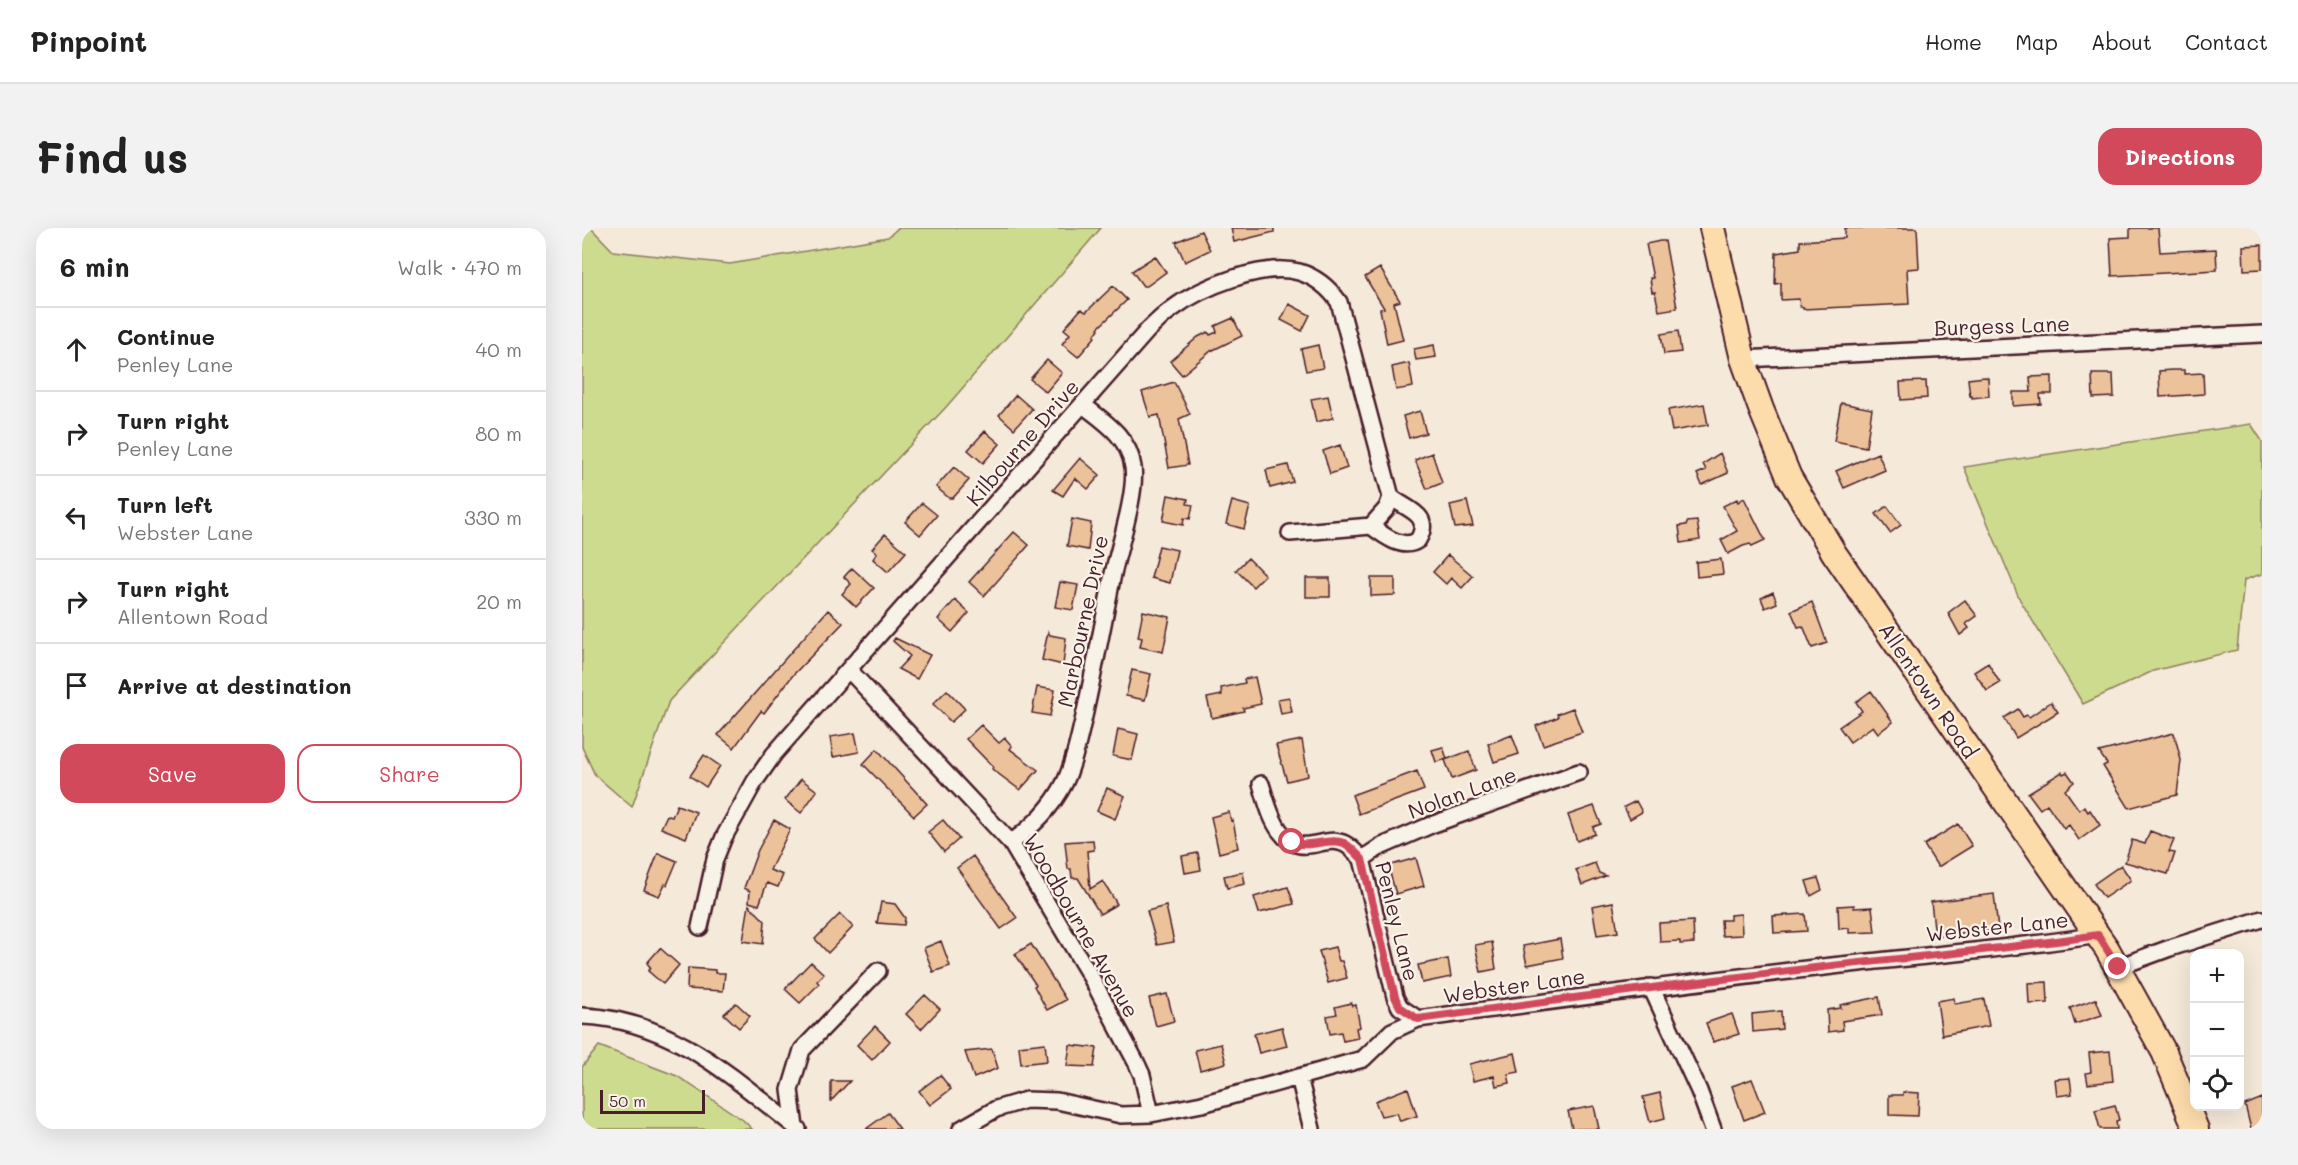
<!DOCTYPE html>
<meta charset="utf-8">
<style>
body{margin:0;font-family:Mali,sans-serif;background:#f2f2f2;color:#222}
.controls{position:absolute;right:18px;bottom:18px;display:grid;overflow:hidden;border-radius:12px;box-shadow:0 6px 24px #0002}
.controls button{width:54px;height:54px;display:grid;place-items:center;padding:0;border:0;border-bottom:2px solid #e0e0e0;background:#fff;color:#222;font:30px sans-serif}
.scale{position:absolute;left:18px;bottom:15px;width:105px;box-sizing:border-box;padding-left:6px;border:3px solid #4a1f2b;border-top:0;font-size:16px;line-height:21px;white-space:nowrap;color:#4a1f2b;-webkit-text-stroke:4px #f7f3e8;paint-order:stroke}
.stop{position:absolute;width:18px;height:18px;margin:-14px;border:4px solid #d1495b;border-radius:50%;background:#fff}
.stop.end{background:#d1495b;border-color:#fff;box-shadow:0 2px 6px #0008}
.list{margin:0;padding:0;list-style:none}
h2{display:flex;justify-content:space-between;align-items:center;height:78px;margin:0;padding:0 24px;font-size:26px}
h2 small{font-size:20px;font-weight:400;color:#767676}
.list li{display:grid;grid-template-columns:39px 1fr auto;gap:18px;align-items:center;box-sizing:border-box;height:84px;padding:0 24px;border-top:2px solid #e0e0e0}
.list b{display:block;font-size:22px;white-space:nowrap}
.list p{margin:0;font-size:20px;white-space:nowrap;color:#767676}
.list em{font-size:20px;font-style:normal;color:#767676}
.actions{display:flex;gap:12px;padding:18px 24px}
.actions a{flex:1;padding:14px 0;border:2px solid #d1495b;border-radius:18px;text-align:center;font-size:21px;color:#d1495b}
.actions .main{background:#d1495b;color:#fff}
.icon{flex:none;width:33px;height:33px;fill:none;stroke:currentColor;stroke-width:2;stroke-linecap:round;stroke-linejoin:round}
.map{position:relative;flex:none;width:1680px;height:901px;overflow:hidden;border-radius:18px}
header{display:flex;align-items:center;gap:36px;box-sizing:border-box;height:84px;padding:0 30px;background:#fff;border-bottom:2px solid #e0e0e0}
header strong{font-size:28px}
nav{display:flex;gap:33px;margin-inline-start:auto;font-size:21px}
.intro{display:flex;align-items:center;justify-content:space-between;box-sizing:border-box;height:144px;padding:0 36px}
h1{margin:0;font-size:42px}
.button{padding:15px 27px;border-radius:18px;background:#d1495b;color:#fff;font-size:21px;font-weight:700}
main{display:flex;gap:36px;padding:0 36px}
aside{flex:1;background:#fff;border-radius:18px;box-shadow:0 6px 24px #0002}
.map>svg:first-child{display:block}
.green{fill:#cddb8f;stroke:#8c7d5d;stroke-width:1.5}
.building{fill:#ecc29b;stroke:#4a1f2b;stroke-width:1.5}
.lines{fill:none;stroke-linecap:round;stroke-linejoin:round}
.street-casing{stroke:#4a1f2b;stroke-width:20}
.primary-casing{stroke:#4a1f2b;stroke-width:28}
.street{stroke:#f7f3e8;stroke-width:15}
.primary{stroke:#fddcac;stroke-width:24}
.route{stroke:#d1495b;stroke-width:8}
.labels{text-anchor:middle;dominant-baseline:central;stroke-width:4.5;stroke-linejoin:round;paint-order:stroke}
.street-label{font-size:21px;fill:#4a1f2b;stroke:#f7f3e8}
</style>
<header>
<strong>Pinpoint</strong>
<nav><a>Home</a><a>Map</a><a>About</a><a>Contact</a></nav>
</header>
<div class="intro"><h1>Find us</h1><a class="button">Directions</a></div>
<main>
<aside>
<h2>6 min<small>Walk · 470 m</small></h2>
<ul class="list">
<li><svg class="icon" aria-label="ahead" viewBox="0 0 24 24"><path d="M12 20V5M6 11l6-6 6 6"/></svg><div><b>Continue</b><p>Penley Lane</p></div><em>40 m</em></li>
<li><svg class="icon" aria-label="right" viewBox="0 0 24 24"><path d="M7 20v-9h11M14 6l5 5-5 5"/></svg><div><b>Turn right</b><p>Penley Lane</p></div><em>80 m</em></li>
<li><svg class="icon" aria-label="left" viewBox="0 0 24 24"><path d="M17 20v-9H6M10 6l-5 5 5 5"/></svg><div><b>Turn left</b><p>Webster Lane</p></div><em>330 m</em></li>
<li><svg class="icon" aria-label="right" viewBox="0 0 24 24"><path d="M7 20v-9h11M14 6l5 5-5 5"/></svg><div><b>Turn right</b><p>Allentown Road</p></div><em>20 m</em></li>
<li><svg class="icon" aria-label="arrive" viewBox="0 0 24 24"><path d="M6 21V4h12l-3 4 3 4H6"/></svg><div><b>Arrive at destination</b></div></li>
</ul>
<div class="actions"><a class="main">Save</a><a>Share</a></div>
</aside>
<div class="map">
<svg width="1680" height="901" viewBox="0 0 1680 901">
<rect width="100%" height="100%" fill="#f5e9d9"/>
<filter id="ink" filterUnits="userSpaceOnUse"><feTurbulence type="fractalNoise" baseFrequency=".0167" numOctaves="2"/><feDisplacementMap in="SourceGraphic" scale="12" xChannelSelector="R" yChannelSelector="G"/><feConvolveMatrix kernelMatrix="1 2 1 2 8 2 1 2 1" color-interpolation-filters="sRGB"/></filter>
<g filter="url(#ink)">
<!-- green -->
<path class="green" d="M0,0H9L31,23L148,36L306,9L316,0H519L365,178L87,473L50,579L13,547L0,519Z
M1669,196L1680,213V346L1662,352L1655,422L1571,443L1501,476L1438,372L1382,239Z
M17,818L95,848L161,892L170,901H0V839Z"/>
<!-- building -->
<path class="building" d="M649,0H692V4L652,14Z
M1263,0H1335L1337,40L1325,41L1327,76L1221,81V79H1218L1217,71L1199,72V55L1193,56L1194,25L1218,21V13L1263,10Z
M1548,0H1576L1578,24L1634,21L1635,42L1530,48L1528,10L1548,9Z
M619,3L628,22L603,34L594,14Z
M1078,13H1083L1095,80L1077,83L1073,64H1070L1068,50H1071L1064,16Z
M1680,17V41L1662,42L1661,18Z
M573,28L584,44L565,58H561L550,43Z
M798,40L818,73L812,75L821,112L805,116L798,81L802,80L783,49Z
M531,58L545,72L516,100L517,101L512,108L513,109L496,129L480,116L488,106L482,101L499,81L504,84Z
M707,76L728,87L720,103L699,92Z
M651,90L660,108L629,123L600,147L588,133L616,109L626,104L628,107L635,104L633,98Z
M1096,103L1099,124L1082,126L1079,106Z
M736,117L741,140L724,143L719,121Z
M852,117L854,129L834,132L832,121Z
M465,132L480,145L464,164L448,151Z
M827,135L831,159L814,162L810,139Z
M1590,142H1602V146L1621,145L1622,166L1578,169L1577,143Z
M1510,146H1531L1532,169L1511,170Z
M1470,148V166H1458L1459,176L1431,178V164H1449L1448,149Z
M1403,149L1406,150L1407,168L1390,170V168H1388L1386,151Z
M1344,153L1345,170L1319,172L1318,154Z
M592,154L608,186L597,191L606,237L587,240L577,187L568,189L560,164Z
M434,167L450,181L432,201L417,187Z
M746,168L751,190L734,194L729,171Z
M1259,175L1290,181L1284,219L1252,213Z
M1122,176L1126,197L1090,203L1086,182Z
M838,183L844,205L827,210L821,188Z
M403,203L418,216L401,235L386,222Z
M758,217L765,240L748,246L741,223Z
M850,225L860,255L845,261L833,232Z
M1138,225L1146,245L1120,257L1115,246L1124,242L1121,236Z
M1296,225L1303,242L1262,260L1254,243Z
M498,230L518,247L506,261L493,250L481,268L471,262Z
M706,237L711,254L688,260L684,242Z
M372,239L387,252L371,270H367L354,259Z
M586,267L606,271L605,276L611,277L608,291L602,290L601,297L581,293Z
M1162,270L1183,312L1170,318L1168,316L1161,318L1146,326L1139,312L1155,303L1141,278L1155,271L1156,274Z
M650,273L668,278L662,301L644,296Z
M885,273L891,298L873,300L868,277Z
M340,275L355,287L338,307L323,294Z
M1305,278L1319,297L1308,305L1294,286Z
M490,291L509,295L506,322L485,318Z
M1115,293L1118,312L1099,315L1097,298L1104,297L1105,294Z
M432,304L447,317L402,368L387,354Z
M303,306L324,324L306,344L291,331L295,325L290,321Z
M577,318L595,322L588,355L569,350Z
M866,327L891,348L880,360L869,350L864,356L851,344Z
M666,330L683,347L671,359L654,342Z
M1139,331L1141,346L1115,349L1114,334Z
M270,340L292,360L274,379L260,366L269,356L262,349Z
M724,350H748V369H724Z
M789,350H813V367L789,368Z
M478,354L496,357L491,382L473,379Z
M1191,364L1195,375L1183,380L1179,370Z
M373,372L387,385L370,404L356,391Z
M1383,372L1395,388L1384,396L1387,400L1378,407L1366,385Z
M1230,374L1245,415L1230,420L1222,400L1220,398L1216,399L1209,383Z
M246,382L261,395L211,447L182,485L179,483L152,520L136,507Z
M561,383L588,389L581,424L558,419L560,410L556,409Z
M466,404L468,407L484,410L481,437L460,432Z
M313,410L348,427L335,451L316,441L328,428L311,413Z
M1406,435L1418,455L1405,463L1392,444Z
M550,442L569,446L563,472L544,468Z
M673,449L679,476L661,480L662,483L630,490L625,470L640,467L639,460L663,455L662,451Z
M455,459L473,462L468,488L450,485Z
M365,462L383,481L369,494L351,476Z
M1289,463L1311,494L1296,505L1291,498L1268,514L1257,499L1280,483L1274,474Z
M707,469L710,484L699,486L696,471Z
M1469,474L1476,484L1434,510L1422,490L1436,481L1441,489L1445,487L1447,489Z
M991,480L1000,504L961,517L954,498L976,489L975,486Z
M399,497L417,515L423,510L430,518L428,521L456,542L438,562L410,541L411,539L384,511Z
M536,501L556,506L550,532L531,528Z
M273,505L277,524L251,529L248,509Z
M1592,505L1599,532L1595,567L1547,580L1521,538L1525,536L1517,524Z
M930,507L937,526L912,534L906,516Z
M720,512L726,548L705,553L694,517Z
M861,519L865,531L854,534L850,522Z
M295,521L345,576L332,588L281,536Z
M887,523L894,542L870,551L863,532Z
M122,527L138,538L124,559L108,548Z
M835,543L842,562L777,586L770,567Z
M1480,544L1481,546L1485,544L1492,554L1483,562L1497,582L1502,578L1506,584L1508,582L1518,597L1497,612L1487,597L1482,601L1465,576L1458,581L1446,565Z
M219,551L235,563L219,585L203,572Z
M525,560L543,568L533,591L515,583Z
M1054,573L1060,584L1048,591L1042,579Z
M95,577L114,584L104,610L79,600L85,587L90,589Z
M1012,578L1019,596L1011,599L1013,606L995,613L986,587Z
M647,584L649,593L651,592L656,620L637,625L629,589Z
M192,592L208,601L188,642L201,647L196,659L185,655L177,677L167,674L168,663L162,660L176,622Z
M361,592L377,611L362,624L346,604Z
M1376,596L1390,618L1356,639L1342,617Z
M1568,603L1592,612L1587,624L1593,625L1586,646L1543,634L1550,612L1563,616Z
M511,612L512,622L505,623L508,661L521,653L535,676L518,686L496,650H490L489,641H486L483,614Z
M76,625L95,633L85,657L83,656L77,668L62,662Z
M616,625L619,642L603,645L600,628Z
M391,628L435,690L419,701L375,640Z
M834,630L842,658L814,666L806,638Z
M1013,635L1017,645L1024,648L1000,657L994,642Z
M1539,637L1549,652L1522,670L1512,656Z
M661,644L663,656L645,660L642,648Z
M1236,650L1240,662L1229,668L1224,653Z
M706,659L712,676L677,685L672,669Z
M1412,666L1416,701L1353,708L1349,674Z
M299,674L313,676L323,690L322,697L295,695Z
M1031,674L1036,704L1015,707L1010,678Z
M167,677L183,693L181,716L161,713Z
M1272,677V680L1290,679L1293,704L1267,705V700L1257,701L1256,678Z
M584,678L592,714L575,717L565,683Z
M258,686L271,699L246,725L233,711Z
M1159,686L1160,707L1140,708L1139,692H1148V687Z
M1223,686L1225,703L1192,705L1191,688Z
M1111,693L1112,715L1098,716V713L1078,714L1077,695Z
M978,711L981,730L945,737L941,718Z
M359,713L368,738L351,744L342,720Z
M910,714L914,741L899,744L893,717Z
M449,716L484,772L465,782L452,758L454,757L433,726Z
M753,719L757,733H760L765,750L746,755L737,723Z
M78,720L97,737L81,756L66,743L69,740L65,735Z
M866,731L869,749L840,755L836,737Z
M229,734L242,746L235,753L237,756L218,775L203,761Z
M106,740L133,742V745H143L141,763L105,761Z
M1465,754L1466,775L1447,776L1446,755Z
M585,766L592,793L574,798L567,770Z
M343,767L358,781L339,801L324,786Z
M1297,769L1300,787L1260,793L1261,802L1246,804L1245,782L1259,780L1258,777Z
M1372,770L1373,776L1402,771L1407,798L1360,807L1355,773Z
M1514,771L1520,787L1493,796L1488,780Z
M154,775L168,788L157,800L142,786Z
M769,775L770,778L774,777L778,799L774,800L776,810L761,813L759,804L748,806L745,788L755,786L753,779Z
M1199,783L1200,801L1171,804L1170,786Z
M1150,786L1157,806L1131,814L1124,795Z
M293,798L308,813L290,832L275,817Z
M700,799L705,818L677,825L672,806Z
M463,815L465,833L439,836L437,818Z
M639,816L644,835L618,842L613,822Z
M488,817L515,820L512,839L485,838Z
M410,821L416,840L392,850L383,824Z
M1528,823L1531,853L1506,856L1504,845L1509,844L1507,825Z
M933,825L937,844L926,846L928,855L914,858L912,848L891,853L887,836Z
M358,847L369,861L348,877L337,863Z
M1488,850L1490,866L1475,868L1473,851Z
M1170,851L1183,884L1162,892L1150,858Z
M249,853H268L249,873Z
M826,860L835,888L818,893L815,885L799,888L793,873Z
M1321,864L1337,865L1336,888L1307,887V867H1321Z
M1078,865L1083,890L1068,894L1061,869Z
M1680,870V899L1669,901L1663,877Z
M1533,877L1537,892L1534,893L1535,901H1518L1513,882Z
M1012,878L1017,901H990L986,883Z
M306,885L318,901H284Z"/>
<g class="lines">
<!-- street casing -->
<g class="street-casing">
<path id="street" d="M1161,131L1680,106
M789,298C801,307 821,323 836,312C851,286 825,282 809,269
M267,442L429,615L510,751L554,834L560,847L569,886
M679,556C684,571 688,590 698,603C720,633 741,605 763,616C769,619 775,626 780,631L813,769L818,779L836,791
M429,615C452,597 470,580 483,554C492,535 496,514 501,493C512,444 521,395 531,346C537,319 555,264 551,239C547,209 523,194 501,177
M780,631L798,619L849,597L997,544
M118,699L133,631L142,609L173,553L192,526L566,102C574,95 581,87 590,81C619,59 681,34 717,44C734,49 747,60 757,74L809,269L805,280L789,298L708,305
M1536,739L1588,720L1680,691
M1069,759L1117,863L1131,901
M0,788C89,791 150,849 216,901
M717,849L730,901
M213,899L208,862L220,822L296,743
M379,901L414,881L444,872L475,873L539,887L569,886L620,876L781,831L810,803L836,791C977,772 1118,753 1259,737C1345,727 1431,721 1516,707"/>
</g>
<!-- primary casing -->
<g class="primary-casing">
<path id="primary" d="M1130,0L1161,131L1179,181L1207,249L1252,325L1525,721L1582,824L1614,901"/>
</g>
<!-- street -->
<use href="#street" class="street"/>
<!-- primary -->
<use href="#primary" class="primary"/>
</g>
</g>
<g class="lines" filter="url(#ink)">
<!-- route -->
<path class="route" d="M710,614C727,621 747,609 762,615C769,619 774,625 780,631L813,769L818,779L836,791C974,772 1112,754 1250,738C1339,728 1428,721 1516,707L1536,739"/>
</g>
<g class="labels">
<!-- street labels -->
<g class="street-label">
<text transform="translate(1420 97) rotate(-2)">Burgess Lane</text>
<text transform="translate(440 214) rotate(-49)">Kilbourne Drive</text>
<text transform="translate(500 393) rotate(-78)">Marbourne Drive</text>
<text transform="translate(1347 462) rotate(56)">Allentown Road</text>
<text transform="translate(880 564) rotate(-20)">Nolan Lane</text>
<text transform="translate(816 693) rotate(76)">Penley Lane</text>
<text transform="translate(500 697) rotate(60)">Woodbourne Avenue</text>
<text transform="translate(1415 698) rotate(-6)">Webster Lane</text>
<text transform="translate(932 757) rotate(-8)">Webster Lane</text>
</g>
</g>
</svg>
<div class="controls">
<button>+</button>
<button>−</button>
<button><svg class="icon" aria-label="locate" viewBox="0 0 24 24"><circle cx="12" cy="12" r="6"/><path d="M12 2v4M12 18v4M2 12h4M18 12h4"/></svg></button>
</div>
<div class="scale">50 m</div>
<div class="stop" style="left:710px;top:614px"></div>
<div class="stop end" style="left:1536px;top:739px"></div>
</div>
</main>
